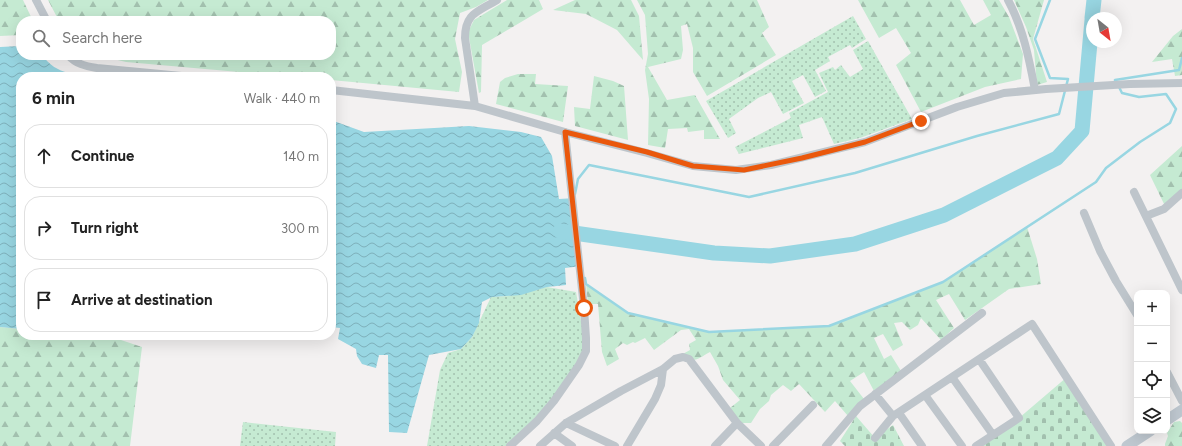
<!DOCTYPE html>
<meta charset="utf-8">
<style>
body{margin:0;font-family:Figtree,sans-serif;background:#f2f2f2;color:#222}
.controls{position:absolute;right:12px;bottom:12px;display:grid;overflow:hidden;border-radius:8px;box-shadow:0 4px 16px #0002}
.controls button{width:36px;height:36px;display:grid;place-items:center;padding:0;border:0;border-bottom:1px solid #e0e0e0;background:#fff;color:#222;font:20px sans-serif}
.compass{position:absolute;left:1086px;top:12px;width:36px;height:36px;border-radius:50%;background:#fff;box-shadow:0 4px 16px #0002;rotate:149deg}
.stop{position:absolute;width:12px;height:12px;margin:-9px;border:3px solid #ea580c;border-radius:50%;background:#fff}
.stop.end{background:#ea580c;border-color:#fff;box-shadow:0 1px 4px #0008}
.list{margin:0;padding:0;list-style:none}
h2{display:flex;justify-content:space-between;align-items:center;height:52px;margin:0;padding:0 16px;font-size:17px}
h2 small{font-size:13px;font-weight:400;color:#767676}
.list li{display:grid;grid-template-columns:26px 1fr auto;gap:12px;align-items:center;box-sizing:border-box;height:64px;margin:0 8px 8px;padding:0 8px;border:1px solid #e0e0e0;border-radius:16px}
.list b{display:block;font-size:15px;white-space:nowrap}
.list em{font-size:13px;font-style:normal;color:#767676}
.icon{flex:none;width:22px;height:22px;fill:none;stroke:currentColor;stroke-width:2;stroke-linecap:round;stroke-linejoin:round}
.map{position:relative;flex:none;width:1182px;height:446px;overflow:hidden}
.search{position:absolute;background:#fff;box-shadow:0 4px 16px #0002;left:16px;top:16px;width:320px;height:44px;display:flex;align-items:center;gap:10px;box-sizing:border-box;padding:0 14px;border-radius:16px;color:#767676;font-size:15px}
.panel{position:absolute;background:#fff;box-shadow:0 4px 16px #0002;left:16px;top:72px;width:320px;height:268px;border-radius:16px}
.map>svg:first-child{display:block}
.grass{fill:url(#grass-dots)}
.forest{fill:url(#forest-firs)}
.cemetery{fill:url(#cemetery-stones)}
.water{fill:url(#water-waves)}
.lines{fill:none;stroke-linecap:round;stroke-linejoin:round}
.stream{stroke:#98d6e2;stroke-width:2.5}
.river{stroke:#98d6e2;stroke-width:15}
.minor{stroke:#bec5cb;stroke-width:8}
.secondary{stroke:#bfc8d0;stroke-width:11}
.route{stroke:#ea580c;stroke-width:5}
</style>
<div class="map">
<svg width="1182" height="446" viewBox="0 0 1182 446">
<defs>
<pattern id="grass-dots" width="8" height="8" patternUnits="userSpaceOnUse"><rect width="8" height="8" fill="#c5ead2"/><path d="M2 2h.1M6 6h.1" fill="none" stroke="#a2c0ae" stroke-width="1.8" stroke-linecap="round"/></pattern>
<pattern id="forest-firs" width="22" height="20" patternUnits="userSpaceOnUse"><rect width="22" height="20" fill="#c5ead2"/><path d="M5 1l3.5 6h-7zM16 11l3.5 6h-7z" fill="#a2c0ae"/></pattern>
<pattern id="cemetery-stones" width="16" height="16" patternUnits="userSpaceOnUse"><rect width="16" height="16" fill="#c5ead2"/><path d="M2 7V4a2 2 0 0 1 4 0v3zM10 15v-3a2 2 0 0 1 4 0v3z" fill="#a2c0ae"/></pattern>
<pattern id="water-waves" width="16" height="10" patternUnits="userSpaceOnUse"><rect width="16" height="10" fill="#98d6e2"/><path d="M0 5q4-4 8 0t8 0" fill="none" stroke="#7eb0ba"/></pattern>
</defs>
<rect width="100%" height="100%" fill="#f3f1f1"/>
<!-- grass -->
<path class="grass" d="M853,16L866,39L852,48L850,45L828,57L830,61L815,70L826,91L815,97L803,75L792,81L804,103L783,114L771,92L758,98L729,119L736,133L728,138L706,101Z
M868,41L912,119L860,138L834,144L822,117L799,125L803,138L739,154L735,147L791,118L789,113L828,92L819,73L833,67L835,70L841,65L850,77L863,69L853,50Z
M547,287L576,292L586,351L554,401L510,446H427L440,370L448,353L461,349L472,337L491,297L509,296Z
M243,422L336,432L335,446H240Z"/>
<!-- forest -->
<path class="forest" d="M0,0H23L33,21H21V35L0,36Z
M48,0H488L476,7L460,13L455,39L462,72L459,92L331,80V77H295L126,62L97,55H331V21H59Z
M507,0H539L543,9L482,45L481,92L479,93L468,32L474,20Z
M575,0H631L639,16L643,60L617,30L586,14L553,10Z
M637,0H757L769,27L762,33L776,55L707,96L693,72V48L687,24L681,26L683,50L681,59L648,67L667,100L695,95L720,139H704V130L688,132L687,128L668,129L665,148L648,145L649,99L645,70L648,54L645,15Z
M858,0H960L974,25L991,15L983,0H999L1009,17L1023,54L1021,79L985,87L921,112L896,65L911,53L896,28L879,38Z
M1014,0H1044L1033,39L1047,82L1037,85L1034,50L1026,27Z
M1182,29V75L1175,76L1172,59L1152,62L1173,36Z
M518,74H536L535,84L568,86L563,122L496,104L500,82L505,78Z
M594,76L613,81L624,86L628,140L575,126L574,107L590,109Z
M1182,146V192L1165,206L1150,175Z
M1027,227L1037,259L1041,284L1009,289L965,320L949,294L936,300L954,328L941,340L921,318L918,325L910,330L902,322L894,323L903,345L893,351L883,334L874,338L884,359L891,355L901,371L874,391L864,372L850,381L864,399L848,416L835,401L825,412L799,384L791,391L783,385L771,395L769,401L760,409L751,423H737L730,408L740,400L723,380L718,366L710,352C697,359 695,364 681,355L690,350L689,344L696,340L689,329L681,330L654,350L645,338L635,343L633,342L627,345L623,343L615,349L619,359L607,366L602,352L598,304H588L586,284L628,313L709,332L829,326L943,282Z
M0,327L21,329V335H87L112,337L142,347L130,446H0Z
M1180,421L1182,423V446H1165V444L1168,436L1167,433L1174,422Z"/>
<!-- cemetery -->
<path class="cemetery" d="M1067,377L1111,446H974L1019,418Z
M856,416L875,438L893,425L904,446H845L840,441Z"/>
<!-- water -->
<path class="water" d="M21,46V55H42C57,76 77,74 101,77H21V329L0,327V47Z
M331,120L364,132L469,126L521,132L541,137L552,156L559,199L575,198L582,266L565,268L566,285L547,287L521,295L492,297L482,302L479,323L472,337L461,349L429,355L407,433L389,432L388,355H379L376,368L362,364L357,356L356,349L338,339L340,328L331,327Z"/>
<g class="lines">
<!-- stream -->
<path class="stream" d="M1117,83L1115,80L1179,70L1182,58
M575,194L578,179L589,165L749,197L855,173L977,136L1059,114L1068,79L1050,78L1035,39L1050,0
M585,278L586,284L628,313L709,332L829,326L943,282L1096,182L1106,168L1140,142L1170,123L1176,109L1166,94L1139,97L1122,93L1119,87"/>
<!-- river -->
<path class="river" d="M1092,18L1094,0
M560,231L714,253L770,256L855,244L944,215L1057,158L1082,131L1092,20"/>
<!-- minor -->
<path class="minor" d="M36,0L47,21
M1008,0C1023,28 1029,58 1035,90
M68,55C76,64 85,66 97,68L192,77
M331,90L475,106L565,132L647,153L693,166L736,170L771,165L865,142L957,107L1004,93L1046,89L1130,84L1182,83
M475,106L465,38C465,13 478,12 497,0
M1134,192L1182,290
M1084,213L1100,251L1116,281L1137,315
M1146,216L1164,209L1182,193
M1167,372L1182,401
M952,377L993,435
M875,394L893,416
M925,395L962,446
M899,413L922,446
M566,423L615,446
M554,433L572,446
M875,438L893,416L1032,324L1111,446
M510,446L537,421L554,401L579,365L586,351V338L584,308L565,132
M540,446L566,423L621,391L663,369L675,359L683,357L689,359L737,423L761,446
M627,446L655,399L661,385L663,369
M715,446L737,423
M773,446L813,405
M826,446L860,406L982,313
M976,446L1019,418L979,359"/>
<!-- secondary -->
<path class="secondary" d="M1167,420L1182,410
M1127,446L1150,431"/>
</g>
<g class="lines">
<!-- route -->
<path class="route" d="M584,308L565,132L647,152L693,166L744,170L802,158L865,142L921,121"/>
</g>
</svg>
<div class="controls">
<button>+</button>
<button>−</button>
<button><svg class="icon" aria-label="locate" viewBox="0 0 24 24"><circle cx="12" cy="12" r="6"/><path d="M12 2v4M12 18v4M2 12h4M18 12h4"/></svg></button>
<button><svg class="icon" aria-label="layers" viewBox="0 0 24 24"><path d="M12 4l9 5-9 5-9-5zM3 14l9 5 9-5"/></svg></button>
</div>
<svg class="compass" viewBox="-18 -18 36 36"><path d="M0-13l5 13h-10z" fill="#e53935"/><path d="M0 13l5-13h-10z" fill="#767676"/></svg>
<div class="stop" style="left:584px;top:308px"></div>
<div class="stop end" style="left:921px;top:121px"></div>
<div class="search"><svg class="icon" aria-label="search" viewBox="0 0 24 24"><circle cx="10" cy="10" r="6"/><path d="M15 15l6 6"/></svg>Search here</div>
<section class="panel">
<h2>6 min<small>Walk · 440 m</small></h2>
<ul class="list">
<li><svg class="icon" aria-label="ahead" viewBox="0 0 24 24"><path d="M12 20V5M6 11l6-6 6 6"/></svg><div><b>Continue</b></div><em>140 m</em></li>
<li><svg class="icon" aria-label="right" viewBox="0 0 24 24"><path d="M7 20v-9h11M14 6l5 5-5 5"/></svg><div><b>Turn right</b></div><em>300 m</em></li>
<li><svg class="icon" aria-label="arrive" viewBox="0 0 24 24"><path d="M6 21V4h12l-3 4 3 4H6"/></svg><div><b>Arrive at destination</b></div></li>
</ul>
</section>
</div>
